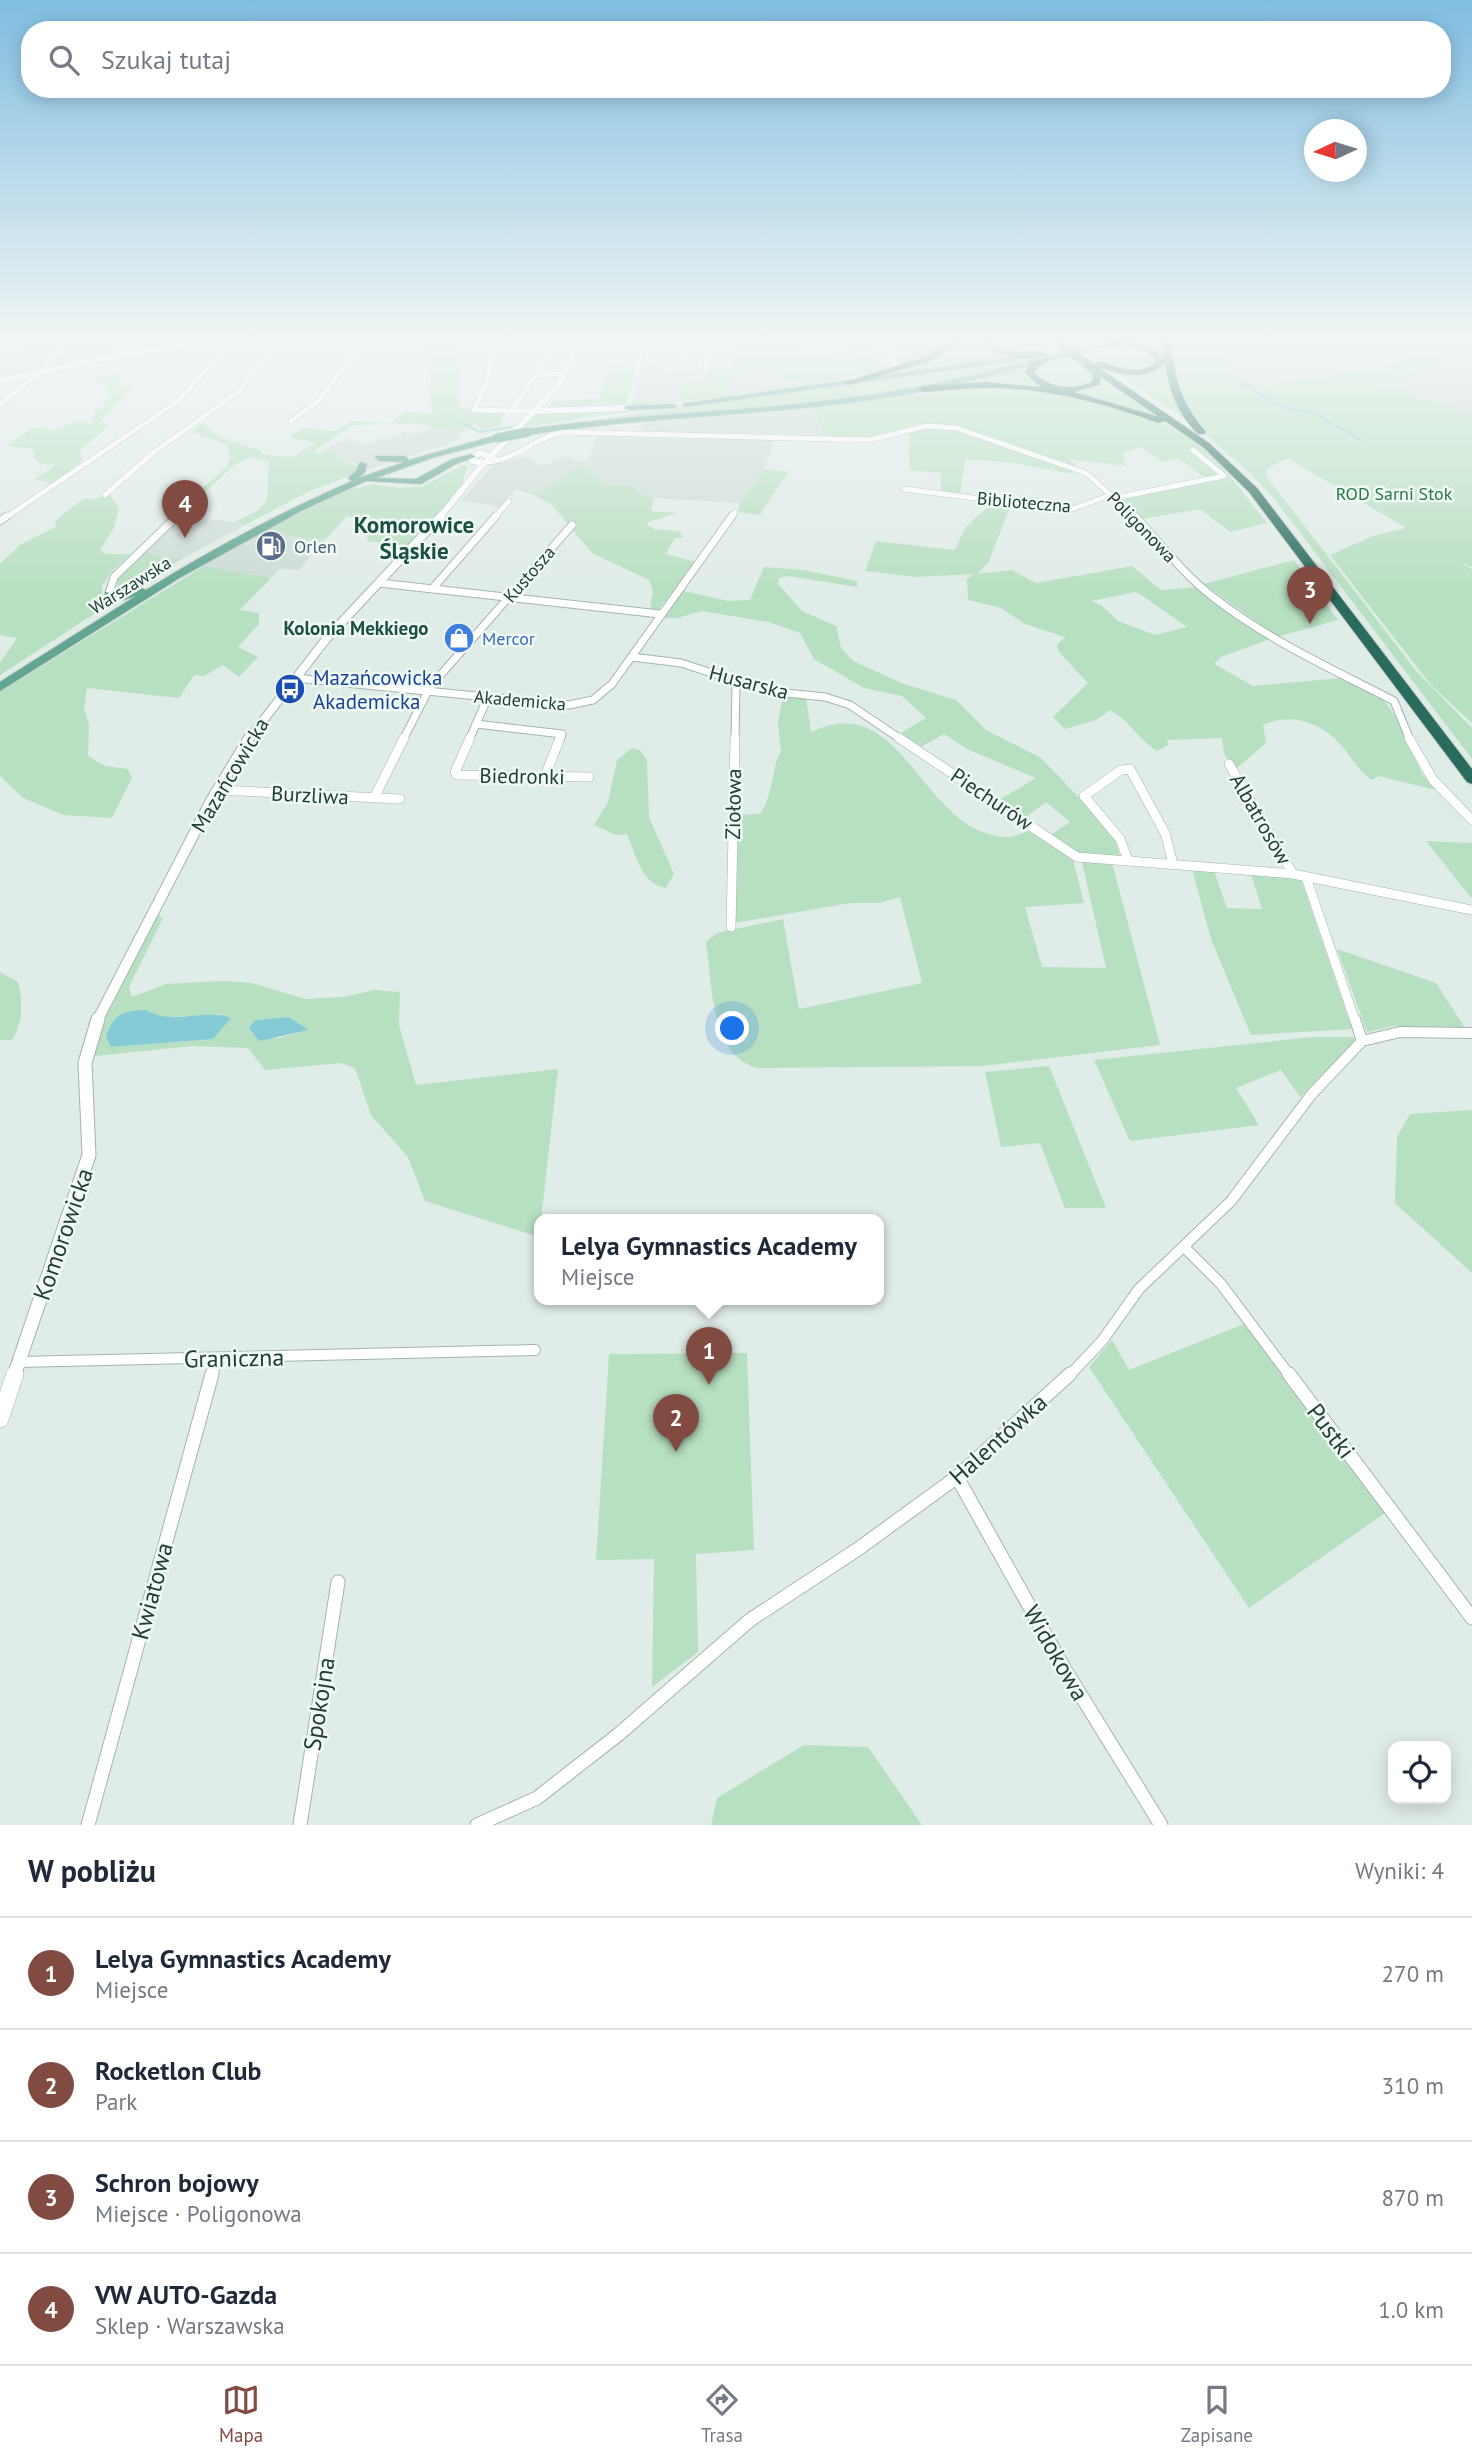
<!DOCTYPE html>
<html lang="pl">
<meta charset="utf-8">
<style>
body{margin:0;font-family:"PT Sans",sans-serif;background:#f6f6f7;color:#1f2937}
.controls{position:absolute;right:21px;bottom:21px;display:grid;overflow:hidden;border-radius:14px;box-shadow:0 4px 18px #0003}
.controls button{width:63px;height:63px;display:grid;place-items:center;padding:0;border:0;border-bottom:2px solid #e0e1e3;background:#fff;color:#1f2937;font:35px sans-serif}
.compass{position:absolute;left:1304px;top:119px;width:63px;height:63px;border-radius:50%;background:#fff;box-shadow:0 4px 18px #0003;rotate:266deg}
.you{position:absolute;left:733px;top:1029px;width:24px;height:24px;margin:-18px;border:5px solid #fff;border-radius:50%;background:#1a73e8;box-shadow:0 0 0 10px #1a73e833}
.badge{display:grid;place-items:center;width:46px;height:46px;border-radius:50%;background:#824b42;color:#fff;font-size:23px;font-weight:700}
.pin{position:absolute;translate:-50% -58px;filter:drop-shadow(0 2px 4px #0008)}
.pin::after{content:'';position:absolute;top:37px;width:24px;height:21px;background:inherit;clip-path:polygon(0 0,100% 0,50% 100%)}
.popup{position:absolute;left:534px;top:1214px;width:350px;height:91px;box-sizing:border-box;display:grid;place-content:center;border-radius:14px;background:#fff;filter:drop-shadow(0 2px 5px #0005);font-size:23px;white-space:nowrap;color:#747a83}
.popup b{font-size:26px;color:#1f2937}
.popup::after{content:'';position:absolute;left:50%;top:100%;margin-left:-14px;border:14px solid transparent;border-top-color:#fff}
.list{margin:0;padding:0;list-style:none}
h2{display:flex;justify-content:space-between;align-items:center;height:91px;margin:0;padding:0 28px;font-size:30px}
h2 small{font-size:23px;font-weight:400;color:#747a83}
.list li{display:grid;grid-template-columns:46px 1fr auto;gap:21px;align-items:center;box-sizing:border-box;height:112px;padding:0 28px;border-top:2px solid #e0e1e3}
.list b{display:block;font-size:26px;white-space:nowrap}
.list p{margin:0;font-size:23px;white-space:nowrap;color:#747a83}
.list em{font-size:23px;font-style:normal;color:#747a83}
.icon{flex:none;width:38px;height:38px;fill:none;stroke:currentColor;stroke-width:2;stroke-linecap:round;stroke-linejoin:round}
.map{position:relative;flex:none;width:1472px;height:1825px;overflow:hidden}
.search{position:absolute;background:#fff;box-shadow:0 4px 18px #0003;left:21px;right:21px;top:21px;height:77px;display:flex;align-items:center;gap:18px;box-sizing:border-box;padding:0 24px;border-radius:28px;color:#747a83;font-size:26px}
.sheet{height:539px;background:#fff}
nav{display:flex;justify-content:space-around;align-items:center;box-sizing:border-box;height:98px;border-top:2px solid #e0e1e3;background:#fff;font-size:19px;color:#747a83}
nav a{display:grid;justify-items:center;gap:4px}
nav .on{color:#824b42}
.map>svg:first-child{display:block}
.built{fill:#cedcd5}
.green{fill:#b7dfc1;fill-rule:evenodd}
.water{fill:#84cbd6}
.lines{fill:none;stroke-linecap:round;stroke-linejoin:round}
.stream{stroke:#84cbd6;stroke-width:2}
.minor-far4-casing{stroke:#a3b4ae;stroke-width:6}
.minor-far3-casing{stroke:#a3b4ae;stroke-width:9}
.minor-far2-casing{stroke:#a3b4ae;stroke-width:10}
.minor-far1-casing{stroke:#a3b4ae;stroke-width:12}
.minor-casing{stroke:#a3b4ae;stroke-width:15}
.tertiary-far4-casing{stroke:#a3b4ae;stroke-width:7}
.tertiary-far3-casing{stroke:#a3b4ae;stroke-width:10}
.tertiary-far2-casing{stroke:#a3b4ae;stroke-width:12}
.tertiary-far1-casing{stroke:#a3b4ae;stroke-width:15}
.tertiary-casing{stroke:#a3b4ae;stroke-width:18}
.primary-casing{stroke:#c1c9c6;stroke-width:2}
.motorway-casing{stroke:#c1c9c6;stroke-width:2}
.minor-far4{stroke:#fff;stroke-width:5}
.minor-far3{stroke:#fff;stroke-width:7}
.minor-far2{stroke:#fff;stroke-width:9}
.minor-far1{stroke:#fff;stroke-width:10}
.minor{stroke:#fff;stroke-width:13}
.tertiary-far4{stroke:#fff;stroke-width:6}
.tertiary-far3{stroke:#fff;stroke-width:8}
.tertiary-far2{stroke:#fff;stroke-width:10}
.tertiary-far1{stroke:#fff;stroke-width:13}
.tertiary{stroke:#fff;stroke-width:17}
.primary{fill:#61a592;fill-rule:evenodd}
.motorway{fill:#296c5d;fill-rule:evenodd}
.primary-bridge-casing{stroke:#c1c9c6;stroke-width:10;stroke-linecap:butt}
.motorway-bridge-casing{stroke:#c1c9c6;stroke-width:10;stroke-linecap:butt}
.primary-bridge{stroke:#61a592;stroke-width:9}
.motorway-bridge{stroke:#296c5d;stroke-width:10}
.labels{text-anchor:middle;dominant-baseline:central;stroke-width:5;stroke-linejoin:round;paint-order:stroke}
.far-park-label{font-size:18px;fill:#277844;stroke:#f1f9f5}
.far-street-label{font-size:18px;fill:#203e35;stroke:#f1f9f5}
.far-service-label{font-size:18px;fill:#4e5e75;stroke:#f1f9f5;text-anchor:start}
.far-shop-label{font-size:18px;fill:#366cbe;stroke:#f1f9f5;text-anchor:start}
.far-neighbourhood-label{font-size:19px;font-weight:bold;fill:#1a5143;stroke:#f1f9f5}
.transit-label{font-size:21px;fill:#164399;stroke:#f1f9f5;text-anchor:start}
.street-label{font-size:21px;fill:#203e35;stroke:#f1f9f5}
.far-district-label{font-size:23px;font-weight:bold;fill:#1a5143;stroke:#f1f9f5}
.near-street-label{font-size:24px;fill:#203e35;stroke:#f1f9f5}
</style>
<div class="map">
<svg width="1472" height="1825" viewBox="0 0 1472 1825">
<rect width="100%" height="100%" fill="#e0ece7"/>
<!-- built -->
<path class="built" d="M71,341H114L101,356L50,366Z
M1264,341H1368L1413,357L1430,348H1472V420L1258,387L1242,379L1225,355Z
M57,347L37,371L0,379L1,352Z
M640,367H661V372L703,370V382L682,402L634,400Z
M776,369L801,380L805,385L736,396L730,386L731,373Z
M814,406L823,436L640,431L643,421Z
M414,423L449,428L461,432V439L357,473V464L342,460L331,451L318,454L310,452L333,437L314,452L319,453L345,439L366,445L405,432L410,435L432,428Z
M597,435L775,439L764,469L740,503L654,498L640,493L630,485H606L582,466L536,496L516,489L500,507L462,500L494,464L525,457L543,466L568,456L575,461H588Z
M180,516L235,522L245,525L183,558L164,559L145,551Z
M271,524L275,531L325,540L299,570L280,569L271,578L204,566Z"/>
<!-- green -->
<path class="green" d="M419,341H449L460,367L458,393L462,409L506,412L499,426L483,430L475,424L461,432L414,423L354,425L311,452L318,454L331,451L342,460L360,467L357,473L310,491L245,525L235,522L257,511L267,501L269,462L251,457L234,465L180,516H171L226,467L230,457L227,445L191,432L203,423C221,445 239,440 262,452L260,454L293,457L316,443L289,437L302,428L336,431L352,421L393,424V420L406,412L433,414L429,394L431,375L427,369L433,356Z
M791,341H802L803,352H820L826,359L851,360L849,348L824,347L823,341H873L880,365H893L894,369L805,385L801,380L787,382L776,369L732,373L730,386L736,396L630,406L634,400L682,402L680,385L703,382V370L732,369L734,347L789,344Z
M888,341H952L929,356L898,368Z
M962,341H981L991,350L1013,357L909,372L911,368L943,354Z
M989,341H1050L1053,344L1050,345L1059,348C1034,353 1010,358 989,341Z
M1123,341H1165L1174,393L1186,420L1111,370L1151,371L1163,364L1157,353Z
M1169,341H1264L1225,355L1242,379L1258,387L1393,366L1430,348L1472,347V350L1459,351L1423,370L1412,366L1421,370L1400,385L1390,382L1404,374L1399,371L1386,381L1373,382L1390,389L1394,386L1400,391L1406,390L1404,392L1421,395L1417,398L1441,402L1472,415V567L1460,562L1472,569V723L1431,685L1330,555L1373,536L1406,528L1287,458L1266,469L1267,477L1416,671L1472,728V759L1276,501L1250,473L1197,427L1182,408Z
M1367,341H1472V345L1427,346L1406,357Z
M1128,346L1150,352L1158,364C1138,371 1122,371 1102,363C1094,359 1093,354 1085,352Z
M1064,351L927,387L834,401L612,419L527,430Z
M1065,357C1077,359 1088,366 1094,377L1092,382C1070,391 1052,387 1032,375L1033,368Z
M1029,366L1027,375C1043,392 1079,394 1099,384L1100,375L1170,423C1108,399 1039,388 973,384L971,381Z
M609,367L635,368L629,397L624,406L549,407L553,401L600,399Z
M118,371L119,380L132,388L101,421L110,425L80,450L82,460L53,484L35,479L56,465L41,464L34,458L33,449L6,446L35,427L55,430L80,420L92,424C90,410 107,407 111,394L105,393L107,386L91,381Z
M988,386C1059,393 1148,401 1204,449C1228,470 1247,499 1267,523L1230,532L1200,509L1143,519L1121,499L1209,481L1178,458L1162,462L1141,447L1122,453L1126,466L1070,459L1076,466L1073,474L1013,463L965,459L960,495L941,493V473L910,470L909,431L876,438L823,436L814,406Z
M653,408L523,427L537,413Z
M463,465L467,466L462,486L409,546L368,541L362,520L347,516L325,540L294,536L271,529V524L333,494L373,484L398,488L423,486Z
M582,466L606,485H630L640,493L654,498L651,511L677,513L646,523L654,529L679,531L683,538H675L666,554L696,562L658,610H650L653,591L649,580L592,553L552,505L536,496Z
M764,469L788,472L760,515L738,512L740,503Z
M109,494L119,508L114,528L100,550L106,554H130L111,572L102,586L103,600L100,610L0,675V663L17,638L0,635V564L21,544L56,527L55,521L84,498L95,499Z
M995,500H1013L988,563L977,574L1012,570L1036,583L1132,566L1161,590L1196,587L1270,639L1221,657L1214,664L1253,686L1341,678L1359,686L1384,701L1396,717L1422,774L1436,790L1378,776L1372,780C1360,772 1355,763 1346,751C1325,724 1294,711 1263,725L1266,743L1236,769L1224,754L1222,738L1167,740L1168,745L1157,751C1138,739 1130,721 1110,710L1096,720L1065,729L1053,717L1088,683L1059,652L1057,645L1065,637L1025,624L1001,608L968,600L967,579L974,574L915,577L865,571L876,541L955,550L965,528ZM1135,592L1140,594L1187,627L1155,635L1118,621L1101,605L1091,601Z
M145,551L164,559L183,558L131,590L118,589L117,580Z
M1294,560L1338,620L1277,637L1204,584Z
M204,566L271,578L240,610L259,613V624L238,647L258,657L239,677L223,665L204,676L194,675L179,698L87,688L84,708L89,724L88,756L105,766L128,769L132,778L112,818L64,815L23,798L0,776V692Z
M764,567L804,570L857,581V587L789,576L779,578L778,584L802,611L836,626L841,648L853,661L904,684L956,700L986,730L1041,758L1113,833L1120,856L1078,853L1051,835L1070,822L1046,802L1026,817L999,800L1036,778L967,749L944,734L921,747L901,733L926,718L902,696L864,688L814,659L800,633L769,622L702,611L677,618H661L679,590L728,601L750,600Z
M783,696L806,698L811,732C905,687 920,833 1006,837C1014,837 1025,832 1032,830L1073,860L1084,903L1025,907L1042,967L1106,968L1082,862L1112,863L1160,1045L982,1066L757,1068C710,1056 712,981 706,942L717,933L783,919L799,1009L922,983L900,897L879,903H850L734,923L736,815L760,814C774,795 772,763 781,752L778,723Z
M632,748L640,750L647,760L649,817L674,874L666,888C641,884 636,855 627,834L616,835L594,825L608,802L617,760Z
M1426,841L1472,843V899Z
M1192,869L1214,871L1227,908L1262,909L1251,874L1301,879L1352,1029L1251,1035L1211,939Z
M158,915L163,918L129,987L132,997L166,984L222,981L252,983L305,999L344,997L374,990L400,992L399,1025L416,1085L558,1069L539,1237L425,1201L408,1157L371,1115L355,1068L341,1063L265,1070L248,1048L193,1046L95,1056L101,1027ZM147,1010L159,1018L220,1014L213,1039L111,1047ZM289,1017L308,1030L276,1039L255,1020Z
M1337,949L1436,983L1465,1028L1394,1026L1367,1032Z
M0,972L18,982C23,1000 23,1024 12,1040H0Z
M1314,1037H1354L1356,1042L1300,1097L1281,1070L1236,1088L1259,1125L1130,1141L1094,1060Z
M1049,1066L1106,1208H1065L1040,1143L1001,1147L985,1072Z
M1472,1110V1273L1395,1203L1397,1137L1410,1114Z
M1244,1324L1385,1513L1249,1608L1089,1367L1112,1340L1129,1370Z
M747,1353L754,1550L696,1554L698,1652L652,1687L654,1559L596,1560L609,1354Z
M804,1745L868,1747L922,1825H711L717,1798Z"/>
<!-- water -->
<path class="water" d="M147,1010C172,1027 204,1007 231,1018L213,1039L111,1047L106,1037C114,1013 123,1011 147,1010Z
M289,1017L309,1030L259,1041L249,1028L255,1020Z"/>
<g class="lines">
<!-- stream -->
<path class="stream" d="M1243,383L1277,405L1317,415L1361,440
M460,422L480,432L511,427"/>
<!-- minor-far4 casing -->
<g class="minor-far4-casing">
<path id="minor-far4" d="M470,341L508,345L511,341
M538,341V345L578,344
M821,341L823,355
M886,341L895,365
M491,358L488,379L474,410L510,411
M685,359L688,341
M706,370L709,341
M637,371L645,341
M537,375L565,374
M0,404L41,371L68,341
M534,411H510L537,375L551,345
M291,421L317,402L365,341
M490,462C517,458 536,438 562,432L870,440L926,426L956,428L1086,473L1136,518
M904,489L982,499H1025L1072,509L1108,496L1120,497L1224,476L1193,450
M105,495L154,452L238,392L280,341
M5,518L178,401L234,341
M494,518L509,501
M731,518L735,512"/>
</g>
<!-- minor-far3 casing -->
<g class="minor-far3-casing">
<path id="minor-far3" d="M1135,516C1160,543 1183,574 1213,597C1268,640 1332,669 1394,701L1410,740
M0,521L7,516
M379,583L660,614
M432,589L496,516
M109,594L114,577L175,518
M632,657L681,663L767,691L825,697L850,705L902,740
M295,678L569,705L593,700L612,684L732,516
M476,724L562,734L560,740
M403,740L430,687L572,525
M469,740L488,697
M735,740L736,681"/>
</g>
<!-- minor-far2 casing -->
<g class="minor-far2-casing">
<path id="minor-far2" d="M470,738L455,772L457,775L589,777
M899,738L1077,857L1293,874L1472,910
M1409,738L1433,780L1472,820
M1229,764L1293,874
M545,776L560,738
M219,790L400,799
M374,798L404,738
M1128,860L1120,839L1084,796L1121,770L1130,769L1165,833L1173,864
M1306,877L1355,1021
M731,927L735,738"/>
</g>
<!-- minor-far1 casing -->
<g class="minor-far1-casing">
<path id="minor-far1" d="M1355,1019L1362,1041
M1185,1248L1221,1284L1290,1376
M19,1362L535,1350
M212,1376L217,1358
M1069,1376L1102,1341L1139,1289L1231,1201L1311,1095L1362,1041L1400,1032L1472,1033"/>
</g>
<!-- minor casing -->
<g class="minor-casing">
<path id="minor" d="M1289,1374L1472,1618
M957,1477L1064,1668L1161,1825
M88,1825L212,1374
M300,1825L338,1582
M477,1825L537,1798L619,1734L750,1620L858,1549L957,1477L1070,1374"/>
</g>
<!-- tertiary-far4 casing -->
<g class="tertiary-far4-casing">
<path id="tertiary-far4" d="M0,381L108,357L212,341
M534,411L627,408
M480,453L494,458L484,463L472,461V457Z
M492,455L558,386L579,341
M439,518L484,463"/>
</g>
<!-- tertiary-far3 casing -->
<g class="tertiary-far3-casing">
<path id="tertiary-far3" d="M248,740L327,638L441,516"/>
</g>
<!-- tertiary-far2 casing -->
<g class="tertiary-far2-casing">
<path id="tertiary-far2" d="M97,1021L212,799L249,738"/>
</g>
<!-- tertiary-far1 casing -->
<g class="tertiary-far1-casing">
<path id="tertiary-far1" d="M14,1376L89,1155L85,1063L98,1019"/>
</g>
<!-- tertiary casing -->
<g class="tertiary-casing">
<path id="tertiary" d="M0,1419L15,1374"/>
</g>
<!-- primary casing -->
<g class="primary-casing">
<path id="primary" d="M1098,343H1101V347C1025,367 950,389 872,400C758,416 642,417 528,435L524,432L528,429C643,412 761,412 876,394C951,383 1024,362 1098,343Z
M1012,357L1016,359L1015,361L686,407L682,405L686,403Z
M673,404L677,406L676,408L627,410L623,408L627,406Z
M497,435L500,436V440L432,458L376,478L416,479L452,459L472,454L476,457L458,463L421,484L366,481L303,510L181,577L0,691V682L136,596L123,600L105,596V592L122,594L141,588L146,590C212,549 281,512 352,481L348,478L356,471L360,462L367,464L365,472L359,478L404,462L379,461L375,458L376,456H405L409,460Z"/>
</g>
<!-- motorway casing -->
<g class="motorway-casing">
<path id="motorway" d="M952,341H962L931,361L849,385L845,382L925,357Z
M981,341H990L1000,349L1011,352L1043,351L1047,354C1028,364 995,357 981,341Z
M1113,341C1133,341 1153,342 1164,360L1163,341H1171C1174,380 1181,402 1206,432L1204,434H1198C1178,414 1169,391 1165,363C1146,382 1121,375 1098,367L1209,443L1257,488L1472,769V784L1467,782L1249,492L1203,447L1165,421L1158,423C1102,402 1042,387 983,388C963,388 943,391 923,392L918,389L923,386L984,382L1041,387L1025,373L1030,363L1050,355L1054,358L1053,360L1037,367L1034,373C1049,388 1072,391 1092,382L1093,375L1074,358V354H1080L1095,364L1099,361C1118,367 1140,377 1156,362C1145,342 1117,346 1098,348L1094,345ZM1101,377L1159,417L1074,392L1099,385Z"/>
</g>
<!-- minor-far4 -->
<use href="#minor-far4" class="minor-far4"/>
<!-- minor-far3 -->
<use href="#minor-far3" class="minor-far3"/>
<!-- minor-far2 -->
<use href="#minor-far2" class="minor-far2"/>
<!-- minor-far1 -->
<use href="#minor-far1" class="minor-far1"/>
<!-- minor -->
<use href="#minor" class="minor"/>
<!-- tertiary-far4 -->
<use href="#tertiary-far4" class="tertiary-far4"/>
<!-- tertiary-far3 -->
<use href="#tertiary-far3" class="tertiary-far3"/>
<!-- tertiary-far2 -->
<use href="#tertiary-far2" class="tertiary-far2"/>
<!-- tertiary-far1 -->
<use href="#tertiary-far1" class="tertiary-far1"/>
<!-- tertiary -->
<use href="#tertiary" class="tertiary"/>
<!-- primary -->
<use href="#primary" class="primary"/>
<!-- motorway -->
<use href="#motorway" class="motorway"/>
<!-- primary-bridge casing -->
<g class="primary-bridge-casing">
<path id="primary-bridge" d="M497,438L528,432"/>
</g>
<!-- motorway-bridge casing -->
<g class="motorway-bridge-casing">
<path id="motorway-bridge" d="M1061,345L1077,356"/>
</g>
<!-- primary-bridge -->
<use href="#primary-bridge" class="primary-bridge"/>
<!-- motorway-bridge -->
<use href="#motorway-bridge" class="motorway-bridge"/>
</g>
<!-- sky -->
<linearGradient id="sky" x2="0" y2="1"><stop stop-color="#80bde1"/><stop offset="0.57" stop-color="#f1f6f4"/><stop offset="1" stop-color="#f1f6f4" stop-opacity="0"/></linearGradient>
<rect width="1472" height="597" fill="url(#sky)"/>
<!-- icons -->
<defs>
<g id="fuel-disc" transform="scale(1.575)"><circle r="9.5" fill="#5c6f8a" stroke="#f1f9f5"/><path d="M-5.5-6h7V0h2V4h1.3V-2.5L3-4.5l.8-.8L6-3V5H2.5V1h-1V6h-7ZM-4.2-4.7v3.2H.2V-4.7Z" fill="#fff"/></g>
<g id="shop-disc" transform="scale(1.575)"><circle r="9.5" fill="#3f7fe0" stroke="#f1f9f5"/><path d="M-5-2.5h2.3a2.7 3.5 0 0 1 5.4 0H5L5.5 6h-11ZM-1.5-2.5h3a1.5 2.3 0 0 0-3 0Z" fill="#fff"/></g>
<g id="bus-disc" transform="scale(1.575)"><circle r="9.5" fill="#1a4fb4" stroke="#f1f9f5"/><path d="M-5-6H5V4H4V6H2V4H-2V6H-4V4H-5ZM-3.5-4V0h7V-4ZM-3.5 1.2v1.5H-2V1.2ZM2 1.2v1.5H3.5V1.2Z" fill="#fff"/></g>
</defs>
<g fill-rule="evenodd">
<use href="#fuel-disc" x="271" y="546"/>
<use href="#shop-disc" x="459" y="638"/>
<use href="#bus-disc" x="290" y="689"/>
</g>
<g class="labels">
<!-- far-park labels -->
<g class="far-park-label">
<text x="1394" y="493">ROD Sarni Stok</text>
</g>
<!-- far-street labels -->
<g class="far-street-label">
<text transform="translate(1024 502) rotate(5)">Biblioteczna</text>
<text transform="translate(1142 527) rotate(46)">Poligonowa</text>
<text transform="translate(529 574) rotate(-49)">Kustosza</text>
<text transform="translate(130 585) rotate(-32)">Warszawska</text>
<text transform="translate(520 700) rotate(5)">Akademicka</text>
</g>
<!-- far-service labels -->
<g class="far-service-label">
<text x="294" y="546">Orlen</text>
</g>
<!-- far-shop labels -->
<g class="far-shop-label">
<text x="482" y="638">Mercor</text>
</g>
<!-- far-neighbourhood labels -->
<g class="far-neighbourhood-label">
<text x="356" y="628">Kolonia Mekkiego</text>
</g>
<!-- transit labels -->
<g class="transit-label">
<text x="313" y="677">Mazańcowicka<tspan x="313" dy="24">Akademicka</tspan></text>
</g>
<!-- street labels -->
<g class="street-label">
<text transform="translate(749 682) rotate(15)">Husarska</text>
<text transform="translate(230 775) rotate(-59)">Mazańcowicka</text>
<text transform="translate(522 776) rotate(1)">Biedronki</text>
<text transform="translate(310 795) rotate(3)">Burzliwa</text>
<text transform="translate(992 799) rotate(34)">Piechurów</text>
<text transform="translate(733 804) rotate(-89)">Ziołowa</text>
<text transform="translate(1261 819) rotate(60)">Albatrosów</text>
</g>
<!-- far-district labels -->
<g class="far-district-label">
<text x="414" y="524">Komorowice<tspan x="414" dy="26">Śląskie</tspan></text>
</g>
<!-- near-street labels -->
<g class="near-street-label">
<text transform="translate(63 1234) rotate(-71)">Komorowicka</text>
<text transform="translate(234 1358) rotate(-1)">Graniczna</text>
<text transform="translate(1331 1431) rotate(53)">Pustki</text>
<text transform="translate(998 1439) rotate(-42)">Halentówka</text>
<text transform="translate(152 1591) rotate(-75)">Kwiatowa</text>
<text transform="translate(1056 1653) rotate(60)">Widokowa</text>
<text transform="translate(319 1704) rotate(-81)">Spokojna</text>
</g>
</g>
</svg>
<div class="controls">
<button><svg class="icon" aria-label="locate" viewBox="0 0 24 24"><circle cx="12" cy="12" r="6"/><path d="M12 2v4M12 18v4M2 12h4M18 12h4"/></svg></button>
</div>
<svg class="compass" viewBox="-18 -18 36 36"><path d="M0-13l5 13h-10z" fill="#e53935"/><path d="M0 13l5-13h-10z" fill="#747a83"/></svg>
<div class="you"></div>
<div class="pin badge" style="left:709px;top:1385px">1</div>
<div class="popup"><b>Lelya Gymnastics Academy</b>Miejsce</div>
<div class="pin badge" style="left:676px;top:1452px">2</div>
<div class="pin badge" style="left:1310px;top:624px">3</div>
<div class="pin badge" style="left:185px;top:538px">4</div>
<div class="search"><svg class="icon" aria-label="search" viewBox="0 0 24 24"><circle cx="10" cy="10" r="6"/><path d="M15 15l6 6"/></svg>Szukaj tutaj</div>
</div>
<section class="sheet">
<h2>W pobliżu<small>Wyniki: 4</small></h2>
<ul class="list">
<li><span class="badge">1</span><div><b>Lelya Gymnastics Academy</b><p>Miejsce</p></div><em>270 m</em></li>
<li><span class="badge">2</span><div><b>Rocketlon Club</b><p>Park</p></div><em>310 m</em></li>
<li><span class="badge">3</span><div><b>Schron bojowy</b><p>Miejsce · Poligonowa</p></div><em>870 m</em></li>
<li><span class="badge">4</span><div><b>VW AUTO-Gazda</b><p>Sklep · Warszawska</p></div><em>1.0 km</em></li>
</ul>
</section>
<nav>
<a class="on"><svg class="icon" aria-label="map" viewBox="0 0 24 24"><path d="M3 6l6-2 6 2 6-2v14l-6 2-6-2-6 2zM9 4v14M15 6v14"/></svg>Mapa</a>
<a><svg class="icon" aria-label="directions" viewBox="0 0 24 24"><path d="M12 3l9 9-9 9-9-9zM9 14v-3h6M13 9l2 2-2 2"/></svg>Trasa</a>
<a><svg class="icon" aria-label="saved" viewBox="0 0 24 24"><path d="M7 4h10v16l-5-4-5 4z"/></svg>Zapisane</a>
</nav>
